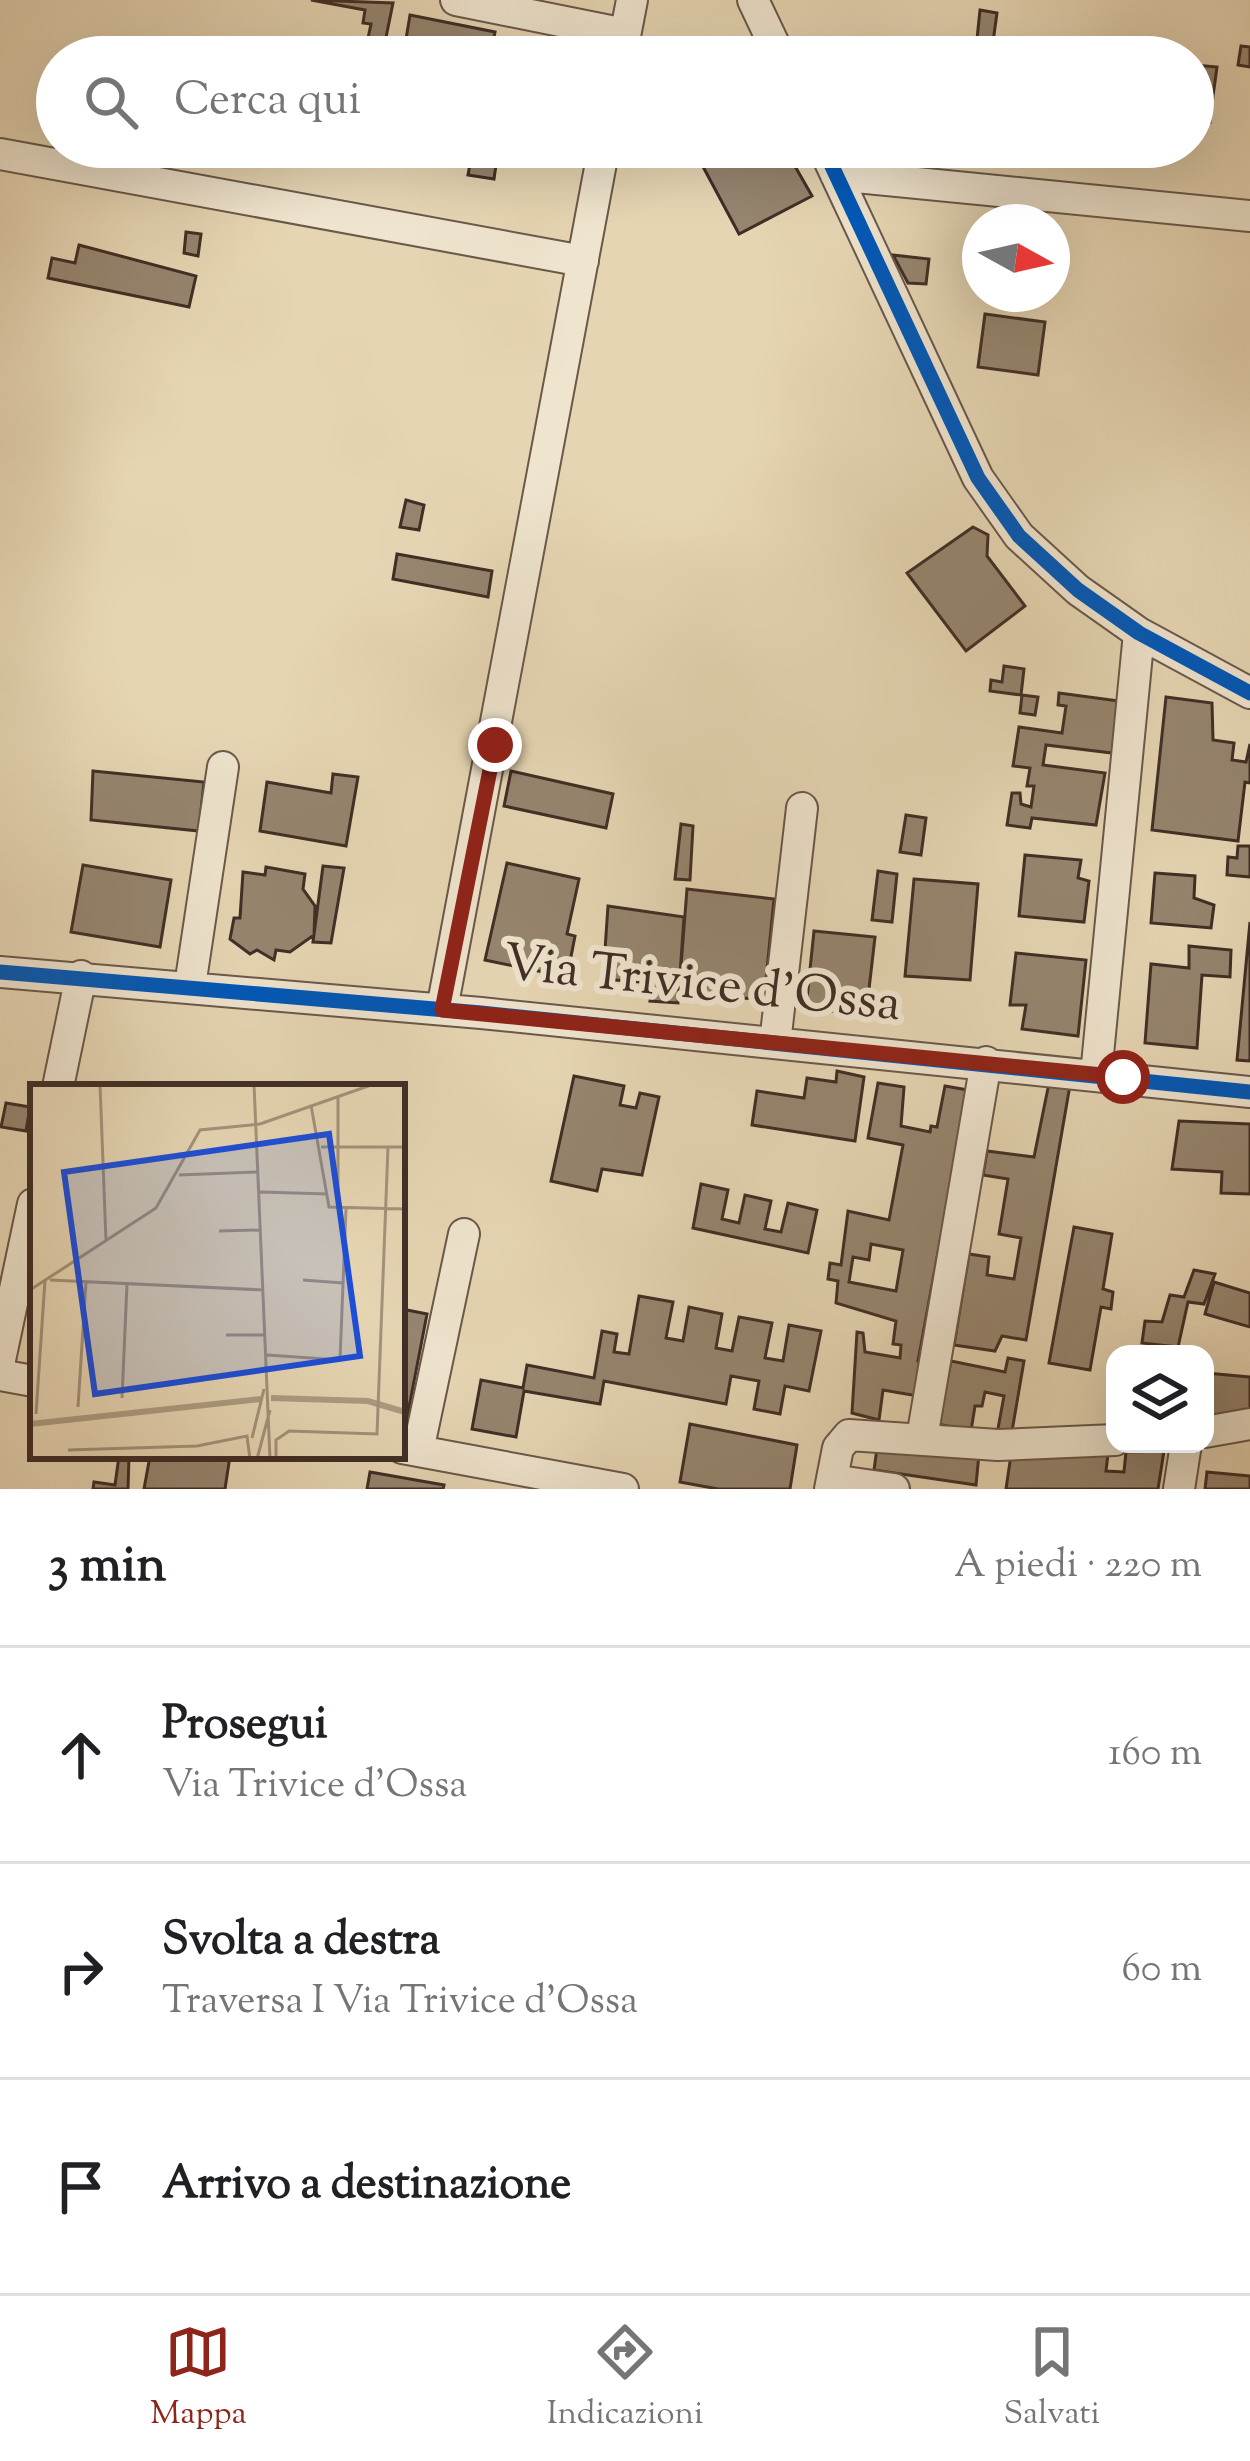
<!DOCTYPE html>
<html lang="it">
<meta charset="utf-8">
<style>
body{margin:0;font-family:"Sorts Mill Goudy",serif;background:#f6f6f6;color:#202124}
.controls{position:absolute;right:36px;bottom:36px;display:grid;overflow:hidden;border-radius:24px;box-shadow:0 12px 48px #0002}
.controls button{width:108px;height:108px;display:grid;place-items:center;padding:0;border:0;border-bottom:3px solid #e0e0e0;background:#fff;color:#202124;font:60px sans-serif}
.compass{position:absolute;left:962px;top:204px;width:108px;height:108px;border-radius:50%;background:#fff;box-shadow:0 12px 48px #0002;rotate:98deg}
.stop{position:absolute;width:36px;height:36px;margin:-27px;border:9px solid #8f2418;border-radius:50%;background:#fff}
.stop.end{background:#8f2418;border-color:#fff;box-shadow:0 3px 12px #0008}
.list{margin:0;padding:0;list-style:none}
h2{display:flex;justify-content:space-between;align-items:center;height:156px;margin:0;padding:0 48px;font-size:51px}
h2 small{font-size:39px;font-weight:400;color:#757577}
.list li{display:grid;grid-template-columns:78px 1fr auto;gap:36px;align-items:center;box-sizing:border-box;height:216px;padding:0 48px;border-top:3px solid #e0e0e0}
.list b{display:block;font-size:45px;white-space:nowrap}
.list p{margin:0;font-size:39px;white-space:nowrap;color:#757577}
.list em{font-size:39px;font-style:normal;color:#757577}
.icon{flex:none;width:66px;height:66px;fill:none;stroke:currentColor;stroke-width:2;stroke-linecap:round;stroke-linejoin:round}
.map{position:relative;flex:none;width:1250px;height:1489px;overflow:hidden}
.search{position:absolute;background:#fff;box-shadow:0 12px 48px #0002;left:36px;right:36px;top:36px;height:132px;display:flex;align-items:center;gap:30px;box-sizing:border-box;padding:0 42px;border-radius:66px;color:#757577;font-size:45px}
.sheet{height:804px;background:#fff}
nav{display:flex;justify-content:space-around;align-items:center;box-sizing:border-box;height:168px;border-top:3px solid #e0e0e0;background:#fff;font-size:33px;color:#757577}
nav a{display:grid;justify-items:center;gap:6px}
nav .on{color:#8f2418}
.map>svg:first-child{display:block}
.building{fill:#96856f;stroke:#402e26;stroke-width:3;fill-rule:evenodd}
.lines{fill:none;stroke-linecap:round;stroke-linejoin:round}
.minor-casing{stroke:#6a5849;stroke-width:34}
.minor{stroke:#efe4ce;stroke-width:30}
.cycleway-casing{stroke:#efe4ce;stroke-width:22}
.cycleway{stroke:#0057b8;stroke-width:15}
.route{stroke:#8f2418;stroke-width:15}
.labels{text-anchor:middle;dominant-baseline:central;stroke-width:12;stroke-linejoin:round;paint-order:stroke}
.street-label{font-size:51px;fill:#402e26;stroke:#efe4ce}
.inset-river{fill:none;stroke:#ae9c83;stroke-width:6}
.inset-road{fill:none;stroke:#a4927b;stroke-width:3}
.view{fill:#1d4ed8;fill-opacity:0.15;stroke:#1d4ed8;stroke-width:6}
.inset-edge{fill:none;stroke:#402e26;stroke-width:6}
</style>
<div class="map">
<svg width="1250" height="1489" viewBox="0 0 1250 1489">
<rect width="100%" height="100%" fill="#e6d5b3"/>
<filter id="stains"><feTurbulence type="fractalNoise" baseFrequency=".00167" numOctaves="4"/><feColorMatrix values="0 0 0 0 .2 0 0 0 0 .09 0 0 0 0 .02 0 0 0 .5 -.17"/></filter>
<radialGradient id="worn" r=".72"><stop offset=".6" stop-color="#630" stop-opacity="0"/><stop offset="1" stop-color="#630" stop-opacity=".3"/></radialGradient>
<!-- building -->
<path class="building" d="M311,0L393,3L382,57H364L371,24L363,23L365,10Z
M980,10L997,13L993,42L977,39Z
M410,15L495,32L490,57H403Z
M1241,46L1250,47V67L1238,65Z
M1195,65L1217,67L1213,96L1193,93Z
M1193,93L1213,96L1210,122L1193,119Z
M454,147H515L512,161L497,158L494,179L468,175L472,153Z
M515,147H542L539,166L512,161Z
M725,147H784L812,196L739,234L700,161Z
M186,232L201,234L198,256L184,253Z
M79,245L196,276L189,307L48,278L52,258L75,263Z
M893,255L929,259L926,284L908,283Z
M985,314L1045,322L1038,375L978,367Z
M406,500L424,505L419,530L400,527Z
M973,527L988,535L987,556L1025,606L966,651L907,573Z
M397,554L492,571L488,597L393,579Z
M1004,666L1024,669L1021,695L990,691L991,680L1002,682Z
M1059,693L1119,701L1112,753L1046,745L1043,765L1105,773L1096,825L1032,818L1030,828L1007,825L1012,793H1020L1021,804L1031,807L1034,786H1027L1030,768L1013,766L1019,727L1062,733L1066,706L1058,705Z
M1022,695L1038,697L1035,715L1020,713Z
M1166,697L1212,703L1213,740L1234,743L1232,760L1246,762L1250,744V783L1245,782L1238,841L1152,830Z
M93,771L204,782L199,831L91,820Z
M511,771L613,794L606,828L504,806Z
M333,774L358,777L346,846L260,831L267,782L331,793Z
M906,815L926,818L921,855L900,852Z
M681,824L693,826L690,880L675,879Z
M1238,846H1250V877L1227,875L1228,857L1237,858Z
M1025,855L1081,860L1078,878L1089,881L1084,922L1019,916Z
M507,863L579,879L567,934L575,936L567,977L485,960Z
M83,865L171,880L160,947L71,932Z
M323,866L344,868L331,943L313,942Z
M266,867L305,874L303,889L315,906L314,935L290,952L276,950L274,960L257,950L250,954L230,939L234,918H240L243,872L265,875Z
M878,871L897,874L892,922L872,920Z
M1155,873L1195,876L1194,898L1214,905L1211,928L1151,923Z
M914,879L978,884L970,980L905,976Z
M687,889L774,899L764,1000L679,992Z
M608,906L684,917L678,1003L650,1001L653,983L603,979Z
M1250,922V1061L1237,1060Z
M814,931L875,937L866,1015L806,1008Z
M1189,946L1231,950L1230,977L1202,975L1197,1048L1145,1043L1151,964L1189,968Z
M1016,953L1086,960L1078,1036L1022,1029L1026,1005H1010Z
M837,1071L864,1077L855,1141L752,1125L757,1091L804,1098L807,1078L836,1082Z
M574,1076L624,1086L620,1105L636,1108L640,1093L659,1097L642,1175L602,1169L597,1191L551,1181Z
M878,1083L904,1087L901,1126L930,1132L931,1126L937,1127L945,1086L968,1090L918,1361L924,1363L918,1396L883,1390L879,1420L852,1413L857,1332L863,1333L865,1352L900,1358L901,1345L893,1344L896,1321L836,1303L838,1281L828,1279L830,1263L841,1265L848,1211L889,1220L903,1145L868,1138ZM871,1244L903,1250L896,1291L849,1282L853,1257L869,1260Z
M1049,1083L1070,1085L1026,1340L1002,1336L995,1351L954,1345L969,1254L989,1257L987,1275L1014,1279L1021,1238L999,1234L1008,1179L983,1175L987,1151L1034,1157Z
M6,1103L30,1107L26,1131L1,1127Z
M1179,1121L1250,1124V1194L1221,1193L1222,1172L1172,1169Z
M701,1184L728,1190L722,1219L739,1223L745,1195L771,1201L765,1229L781,1232L788,1203L817,1210L808,1253L693,1228Z
M1074,1227L1112,1234L1103,1289L1113,1292L1111,1309L1101,1307L1090,1370L1049,1363Z
M1194,1270L1215,1274L1204,1304L1188,1302L1178,1347L1142,1343L1145,1321L1162,1322L1170,1295L1184,1297Z
M1214,1282L1250,1293V1327L1205,1314Z
M639,1296L673,1302L666,1338L683,1341L689,1307L722,1314L716,1348L732,1351L739,1317L772,1323L765,1358L783,1361L789,1325L821,1331L809,1391L785,1386L780,1414L754,1409L759,1381L731,1376L726,1404L604,1381L600,1404L524,1391L516,1437L472,1429L481,1380L523,1388L527,1365L594,1378L602,1331L617,1334L614,1352L629,1354Z
M402,1309L427,1314L405,1428H402Z
M1008,1358L1024,1361L1011,1437L997,1434L1004,1396L985,1392L982,1406H975L971,1431L938,1424L951,1361L1005,1372Z
M1206,1373L1250,1377V1413L1205,1422Z
M690,1424L797,1445L790,1489H718L680,1482Z
M878,1441L979,1454L976,1485L874,1470Z
M1164,1451L1158,1489H1006L1011,1455L1108,1454L1106,1471L1124,1472L1126,1452Z
M119,1456H129L128,1489H93L94,1482L115,1485Z
M150,1456H230L225,1489H144Z
M370,1472L444,1485L443,1489H367Z
M1207,1472L1250,1476V1489H1205Z"/>
<g class="lines">
<!-- minor casing -->
<g class="minor-casing">
<path id="minor" d="M456,0L625,34
M753,0L780,57
M621,57L632,0
M823,147L978,478L1019,536L1078,590L1139,633L1250,693
M0,154L583,261
M836,175L1250,216
M0,972L481,1013L1250,1092
M190,986L223,767
M442,1009L604,147
M775,1043L802,808
M1096,1075L1139,633
M58,1087L81,976
M0,1360L33,1204
M0,1375L33,1381
M1205,1432L1250,1424
M922,1438L986,1062
M402,1448L623,1489
M418,1451L464,1234
M832,1480L894,1489
M830,1489L838,1448L849,1435L998,1445L1115,1440
M1179,1489L1186,1444"/>
</g>
<!-- minor -->
<use href="#minor" class="minor"/>
<!-- cycleway casing -->
<g class="cycleway-casing">
<path id="cycleway" d="M823,147L978,478L1019,536L1078,590L1139,633L1250,693
M0,972L481,1013L1250,1092"/>
</g>
<!-- cycleway -->
<use href="#cycleway" class="cycleway"/>
</g>
<g class="lines">
<!-- route -->
<path class="route" d="M495,745L442,1010L1123,1077"/>
</g>
<g class="labels">
<!-- street labels -->
<g class="street-label">
<text transform="translate(702 986) rotate(6)">Via Trivice d'Ossa</text>
</g>
</g>
<!-- overview -->
<g transform="translate(30 1084)">
<rect width="375" height="375" fill="#e6d5b3"/>
<path class="inset-river" d="M241,314L338,317L375,328M0,340L231,315"/>
<path class="inset-road" d="M70,0L76,157M224,0L240,375M281,21L299,123L375,125M291,63H375M149,91L229,88M230,108L298,110M308,125V14M189,147L231,146M20,196L234,206M273,196L313,199M0,206L126,124L170,46L230,40L344,0M196,251H236M237,271L310,276L316,125M92,314L97,200M48,323L56,198M6,330L15,196M222,354L234,305M38,366L167,362L217,352L220,375M227,375L240,326M246,375V356L259,347L347,350L358,63"/>
<path class="view" d="M299,50L330,272L65,310L34,88Z"/>
<rect width="375" height="375" class="inset-edge"/>
</g>
<rect width="100%" height="100%" filter="url(#stains)"/>
<rect width="100%" height="100%" fill="url(#worn)"/>
</svg>
<div class="controls">
<button><svg class="icon" aria-label="layers" viewBox="0 0 24 24"><path d="M12 4l9 5-9 5-9-5zM3 14l9 5 9-5"/></svg></button>
</div>
<svg class="compass" viewBox="-18 -18 36 36"><path d="M0-13l5 13h-10z" fill="#e53935"/><path d="M0 13l5-13h-10z" fill="#757577"/></svg>
<div class="stop" style="left:1123px;top:1077px"></div>
<div class="stop end" style="left:495px;top:745px"></div>
<div class="search"><svg class="icon" aria-label="search" viewBox="0 0 24 24"><circle cx="10" cy="10" r="6"/><path d="M15 15l6 6"/></svg>Cerca qui</div>
</div>
<section class="sheet">
<h2>3 min<small>A piedi · 220 m</small></h2>
<ul class="list">
<li><svg class="icon" aria-label="ahead" viewBox="0 0 24 24"><path d="M12 20V5M6 11l6-6 6 6"/></svg><div><b>Prosegui</b><p>Via Trivice d'Ossa</p></div><em>160 m</em></li>
<li><svg class="icon" aria-label="right" viewBox="0 0 24 24"><path d="M7 20v-9h11M14 6l5 5-5 5"/></svg><div><b>Svolta a destra</b><p>Traversa I Via Trivice d'Ossa</p></div><em>60 m</em></li>
<li><svg class="icon" aria-label="arrive" viewBox="0 0 24 24"><path d="M6 21V4h12l-3 4 3 4H6"/></svg><div><b>Arrivo a destinazione</b></div></li>
</ul>
</section>
<nav>
<a class="on"><svg class="icon" aria-label="map" viewBox="0 0 24 24"><path d="M3 6l6-2 6 2 6-2v14l-6 2-6-2-6 2zM9 4v14M15 6v14"/></svg>Mappa</a>
<a><svg class="icon" aria-label="directions" viewBox="0 0 24 24"><path d="M12 3l9 9-9 9-9-9zM9 14v-3h6M13 9l2 2-2 2"/></svg>Indicazioni</a>
<a><svg class="icon" aria-label="saved" viewBox="0 0 24 24"><path d="M7 4h10v16l-5-4-5 4z"/></svg>Salvati</a>
</nav>
